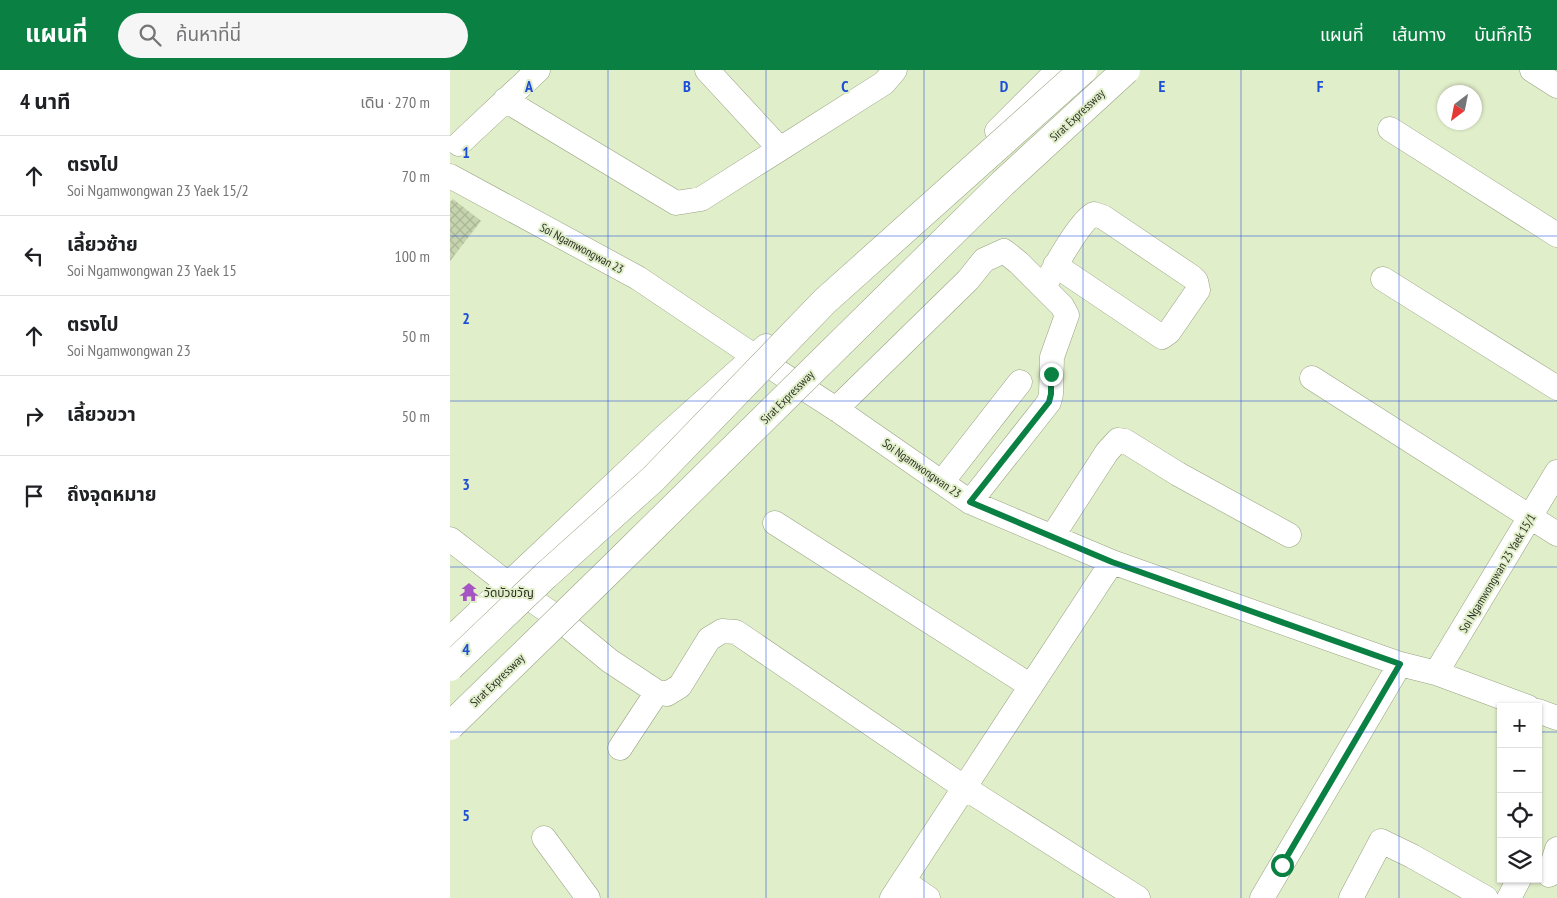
<!DOCTYPE html>
<html lang="th">
<meta charset="utf-8">
<style>
body{margin:0;font-family:"PT Sans Narrow","Noto Sans Thai",sans-serif;background:#f6f6f6;color:#202124}
.controls{position:absolute;right:15px;bottom:15px;display:grid;overflow:hidden;border-radius:0px;box-shadow:0 1px 4px #0004}
.controls button{width:45px;height:45px;display:grid;place-items:center;padding:0;border:0;border-bottom:1px solid #e0e0e0;background:#fff;color:#202124;font:25px sans-serif}
.compass{position:absolute;left:987px;top:15px;width:45px;height:45px;border-radius:50%;background:#fff;box-shadow:0 1px 4px #0004;rotate:212deg}
.stop{position:absolute;width:15px;height:15px;margin:-11px;border:4px solid #0b8043;border-radius:50%;background:#fff}
.stop.end{background:#0b8043;border-color:#fff;box-shadow:0 1px 5px #0008}
.list{margin:0;padding:0;list-style:none}
h2{display:flex;justify-content:space-between;align-items:center;height:65px;margin:0;padding:0 20px;font-size:21px}
h2 small{font-size:16px;font-weight:400;color:#757577}
.list li{display:grid;grid-template-columns:32px 1fr auto;gap:15px;align-items:center;box-sizing:border-box;height:80px;padding:0 20px;border-top:1px solid #e0e0e0}
.list b{display:block;font-size:19px;white-space:nowrap}
.list p{margin:0;font-size:16px;white-space:nowrap;color:#757577}
.list em{font-size:16px;font-style:normal;color:#757577}
.icon{flex:none;width:28px;height:28px;fill:none;stroke:currentColor;stroke-width:2;stroke-linecap:round;stroke-linejoin:round}
.map{position:relative;flex:none;width:1107px;height:828px;overflow:hidden}
header{display:flex;align-items:center;gap:30px;box-sizing:border-box;height:70px;padding:0 25px;background:#0b8043;color:#fff}
header strong{font-size:24px}
nav{display:flex;gap:28px;margin-inline-start:auto;font-size:18px}
.search{width:350px;height:45px;background:#f6f6f6;display:flex;align-items:center;gap:12px;box-sizing:border-box;padding:0 18px;border-radius:28px;color:#757577;font-size:19px}
main{display:flex}
aside{flex:1;background:#fff}
.map>svg:first-child{display:block}
.building{fill:url(#building-cross-hatch)}
.lines{fill:none;stroke-linecap:round;stroke-linejoin:round}
.minor-casing{stroke:#97a281;stroke-width:25}
.minor{stroke:#fff;stroke-width:24}
.highway-bridge-casing{stroke:#97a281;stroke-width:29;stroke-linecap:butt}
.highway-bridge{stroke:#fff;stroke-width:28}
.route{stroke:#0b8043;stroke-width:6}
.grid{fill:none;stroke:#1d4ed8;stroke-width:1;stroke-opacity:0.55}
.labels{text-anchor:middle;dominant-baseline:central;stroke-width:4;stroke-linejoin:round;paint-order:stroke}
.street-label{font-size:12px;fill:#2c3123;stroke:#e1eeca}
.poi-label{font-size:12px;fill:#2c3123;stroke:#e1eeca;text-anchor:start}
.grid-label{font-size:16px;text-anchor:middle;font-weight:bold;fill:#1d4ed8;stroke:#e1eeca;stroke-width:4;stroke-linejoin:round;paint-order:stroke}
</style>
<header>
<strong>แผนที่</strong>
<div class="search"><svg class="icon" aria-label="search" viewBox="0 0 24 24"><circle cx="10" cy="10" r="6"/><path d="M15 15l6 6"/></svg>ค้นหาที่นี่</div>
<nav><a>แผนที่</a><a>เส้นทาง</a><a>บันทึกไว้</a></nav>
</header>
<main>
<aside>
<h2>4 นาที<small>เดิน · 270 m</small></h2>
<ul class="list">
<li><svg class="icon" aria-label="ahead" viewBox="0 0 24 24"><path d="M12 20V5M6 11l6-6 6 6"/></svg><div><b>ตรงไป</b><p>Soi Ngamwongwan 23 Yaek 15/2</p></div><em>70 m</em></li>
<li><svg class="icon" aria-label="left" viewBox="0 0 24 24"><path d="M17 20v-9H6M10 6l-5 5 5 5"/></svg><div><b>เลี้ยวซ้าย</b><p>Soi Ngamwongwan 23 Yaek 15</p></div><em>100 m</em></li>
<li><svg class="icon" aria-label="ahead" viewBox="0 0 24 24"><path d="M12 20V5M6 11l6-6 6 6"/></svg><div><b>ตรงไป</b><p>Soi Ngamwongwan 23</p></div><em>50 m</em></li>
<li><svg class="icon" aria-label="right" viewBox="0 0 24 24"><path d="M7 20v-9h11M14 6l5 5-5 5"/></svg><div><b>เลี้ยวขวา</b></div><em>50 m</em></li>
<li><svg class="icon" aria-label="arrive" viewBox="0 0 24 24"><path d="M6 21V4h12l-3 4 3 4H6"/></svg><div><b>ถึงจุดหมาย</b></div></li>
</ul>
</aside>
<div class="map">
<svg width="1107" height="828" viewBox="0 0 1107 828">
<defs>
<pattern id="building-cross-hatch" width="8" height="8" patternUnits="userSpaceOnUse" patternTransform="scale(1.25)"><rect width="8" height="8" fill="#c6d3af"/><path d="M0 0l8 8M0 8l8-8" fill="none" stroke="#aab696"/></pattern>
</defs>
<rect width="100%" height="100%" fill="#e1eeca"/>
<!-- building -->
<path class="building" d="M3,129L31,151L0,191V132Z"/>
<g class="lines">
<!-- minor casing -->
<g class="minor-casing">
<path id="minor" d="M257,0L329,78
M1082,0L1107,16
M55,30L226,133L251,129L434,13L445,0
M940,59L1107,165
M547,61L608,0
M9,74L88,0
M0,106L188,208L304,286L386,339L520,432L662,492L950,594L986,603L1078,637
M933,209L1107,318
M594,218C601,203 630,150 644,144L653,147L742,207L746,211L748,220L719,262L712,267L605,195
M862,308L1107,464
M386,339L518,210L534,190L554,181L569,193L612,236L617,245L602,287L601,324L599,332L520,432
M492,412L570,312
M325,453L581,616
M602,467L657,382L668,370L675,371L728,404L839,465
M0,469L58,514L104,545L160,591L207,622L217,624L230,616L259,569L272,561L286,562L515,718L688,828
M0,569L214,367L316,276
M986,603L1107,402
M1088,641L1107,648
M170,678L207,622
M94,768L138,828
M1099,805L1107,779
M453,811L478,828
M442,828L662,492
M812,828L950,594
M901,828L931,771L962,786L1036,828
M1059,828L1069,809"/>
</g>
<!-- minor -->
<use href="#minor" class="minor"/>
<!-- highway-bridge casing -->
<g class="highway-bridge-casing">
<path id="highway-bridge" d="M0,597L95,506L203,409L375,231L633,0
M0,656L159,501L553,113L676,0"/>
</g>
<!-- highway-bridge -->
<use href="#highway-bridge" class="highway-bridge"/>
</g>
<g class="lines">
<!-- route -->
<path class="route" d="M601,304V324L599,332L520,432L662,492L950,594L832,795"/>
</g>
<!-- grid -->
<path class="grid" d="M158,0V828M316,0V828M474,0V828M633,0V828M791,0V828M949,0V828M0,166H1107M0,331H1107M0,497H1107M0,662H1051M1088,662H1107"/>
<!-- icons -->
<defs>
<g id="temple-bare" transform="scale(1.5)"><path d="M0-6L5-2H3V0L6.5 2.5H4V6H1.5V3h-3V6H-4V2.5H-6.5L-3 0V-2H-5Z" fill="#a653c3" stroke="#e1eeca" stroke-width="2.5" paint-order="stroke"/></g>
</defs>
<g fill-rule="evenodd">
<use href="#temple-bare" x="19" y="522"/>
</g>
<g class="labels">
<!-- street labels -->
<g class="street-label">
<text transform="translate(627 45) rotate(-43)">Sirat Expressway</text>
<text transform="translate(132 178) rotate(28)">Soi Ngamwongwan 23</text>
<text transform="translate(337 327) rotate(-45)">Sirat Expressway</text>
<text transform="translate(472 398) rotate(35)">Soi Ngamwongwan 23</text>
<text transform="translate(1047 503) rotate(-59)">Soi Ngamwongwan 23 Yaek 15/1</text>
<text transform="translate(47 610) rotate(-44)">Sirat Expressway</text>
</g>
<!-- poi labels -->
<g class="poi-label">
<text x="34" y="522">วัดบัวขวัญ</text>
</g>
</g>
<g class="grid-label">
<text x="79" y="22">A</text>
<text x="237" y="22">B</text>
<text x="395" y="22">C</text>
<text x="554" y="22">D</text>
<text x="712" y="22">E</text>
<text x="870" y="22">F</text>
<text x="16" y="88">1</text>
<text x="16" y="254">2</text>
<text x="16" y="420">3</text>
<text x="16" y="585">4</text>
<text x="16" y="751">5</text>
</g>
</svg>
<div class="controls">
<button>+</button>
<button>−</button>
<button><svg class="icon" aria-label="locate" viewBox="0 0 24 24"><circle cx="12" cy="12" r="6"/><path d="M12 2v4M12 18v4M2 12h4M18 12h4"/></svg></button>
<button><svg class="icon" aria-label="layers" viewBox="0 0 24 24"><path d="M12 4l9 5-9 5-9-5zM3 14l9 5 9-5"/></svg></button>
</div>
<svg class="compass" viewBox="-18 -18 36 36"><path d="M0-13l5 13h-10z" fill="#e53935"/><path d="M0 13l5-13h-10z" fill="#757577"/></svg>
<div class="stop" style="left:832px;top:795px"></div>
<div class="stop end" style="left:601px;top:304px"></div>
</div>
</main>
